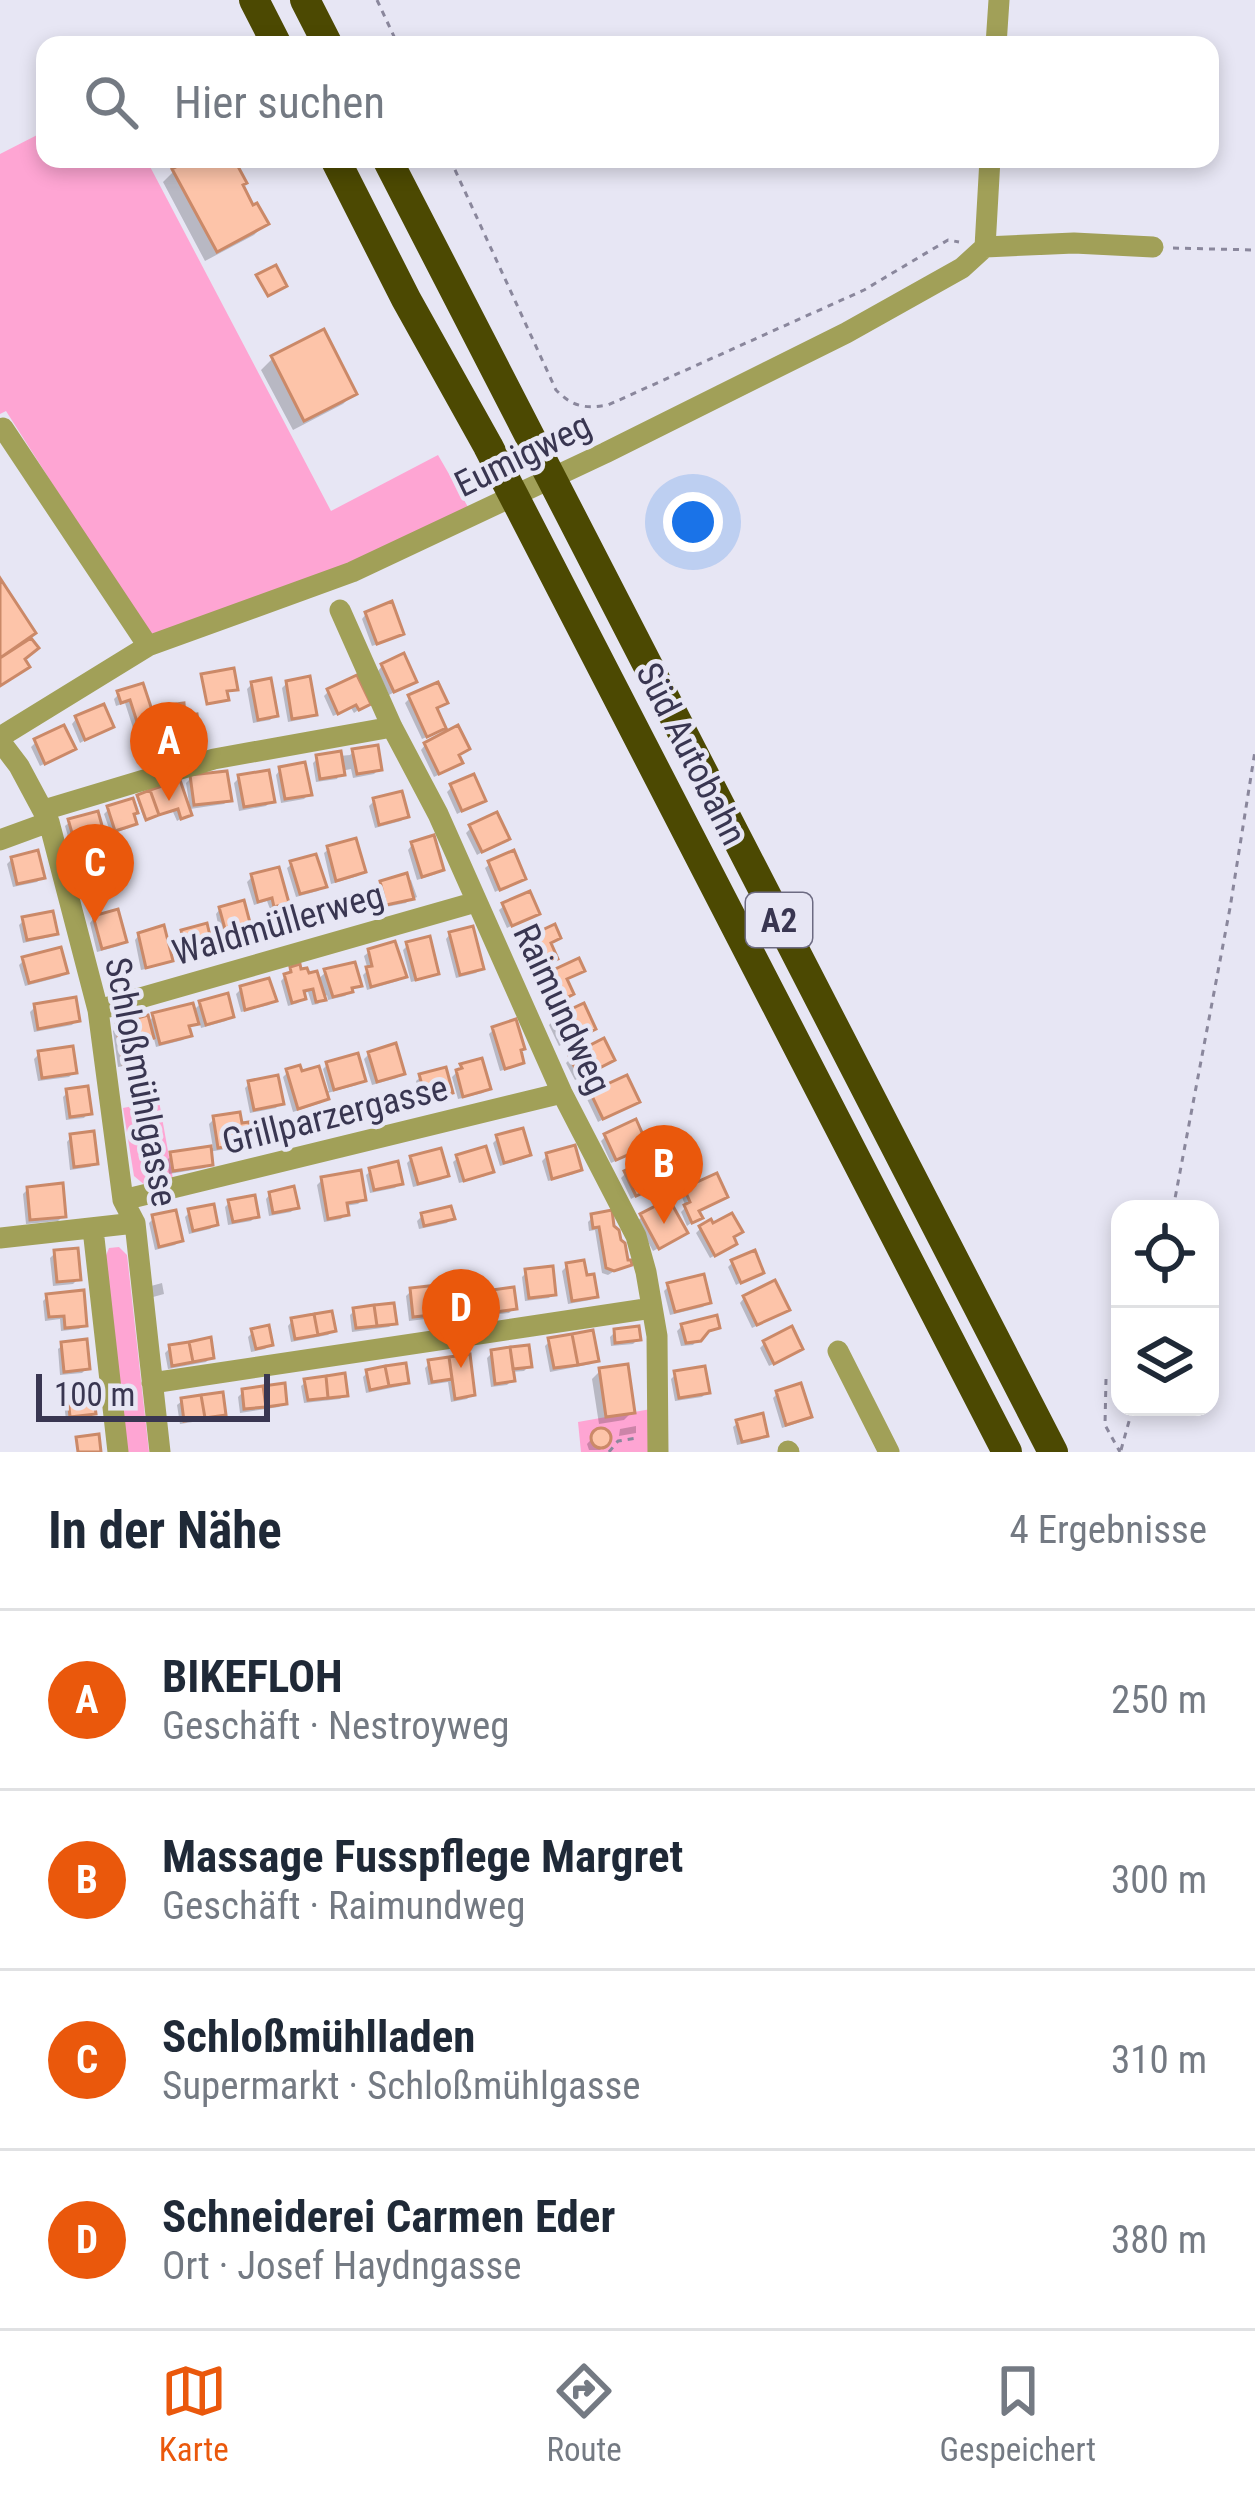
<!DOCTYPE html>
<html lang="de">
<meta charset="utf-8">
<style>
body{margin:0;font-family:"Roboto Condensed",sans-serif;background:#f6f6f7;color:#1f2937}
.controls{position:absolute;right:36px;bottom:36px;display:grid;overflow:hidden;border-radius:24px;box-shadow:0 6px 18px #0003}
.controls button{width:108px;height:108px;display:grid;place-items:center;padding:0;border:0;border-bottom:3px solid #e0e1e3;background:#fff;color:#1f2937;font:60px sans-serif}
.scale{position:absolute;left:36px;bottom:30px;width:234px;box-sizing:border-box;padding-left:12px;border:6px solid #393651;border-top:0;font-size:33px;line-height:42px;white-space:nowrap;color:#393651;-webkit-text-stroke:9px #e7e6f4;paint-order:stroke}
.you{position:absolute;left:693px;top:522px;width:42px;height:42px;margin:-30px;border:9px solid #fff;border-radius:50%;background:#1a73e8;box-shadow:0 0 0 18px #1a73e833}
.badge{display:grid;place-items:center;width:78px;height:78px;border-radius:50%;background:#ea580c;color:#fff;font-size:39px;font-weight:700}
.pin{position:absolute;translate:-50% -99px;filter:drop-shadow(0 3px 6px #0008)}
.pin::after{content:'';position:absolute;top:63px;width:42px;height:36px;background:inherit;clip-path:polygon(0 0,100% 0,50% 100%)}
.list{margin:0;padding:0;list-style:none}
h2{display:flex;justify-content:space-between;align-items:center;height:156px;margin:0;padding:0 48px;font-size:51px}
h2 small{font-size:39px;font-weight:400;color:#747a83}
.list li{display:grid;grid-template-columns:78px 1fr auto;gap:36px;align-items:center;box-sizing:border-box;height:180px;padding:0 48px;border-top:3px solid #e0e1e3}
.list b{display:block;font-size:45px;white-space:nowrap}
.list p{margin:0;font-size:39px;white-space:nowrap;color:#747a83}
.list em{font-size:39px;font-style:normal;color:#747a83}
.icon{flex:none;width:66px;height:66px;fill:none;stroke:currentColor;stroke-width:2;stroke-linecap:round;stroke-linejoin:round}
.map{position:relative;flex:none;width:1255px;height:1452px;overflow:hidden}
.search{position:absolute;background:#fff;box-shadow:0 6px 18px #0003;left:36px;right:36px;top:36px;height:132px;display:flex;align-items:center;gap:30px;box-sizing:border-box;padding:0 42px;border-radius:24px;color:#747a83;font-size:45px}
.sheet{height:876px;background:#fff}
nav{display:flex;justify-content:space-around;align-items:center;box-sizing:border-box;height:168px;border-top:3px solid #e0e1e3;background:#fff;font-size:33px;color:#747a83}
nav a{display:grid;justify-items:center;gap:6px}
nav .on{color:#ea580c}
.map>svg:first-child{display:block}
.green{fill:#fea5d3}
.shadow{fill:#0003}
.building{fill:#fdc4a9;stroke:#cb8968;stroke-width:3}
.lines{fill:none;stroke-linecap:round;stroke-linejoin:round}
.path{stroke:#8a879c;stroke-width:3;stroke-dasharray:6 6;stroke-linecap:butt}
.minor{stroke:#a1a058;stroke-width:21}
.highway{stroke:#4c4902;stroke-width:30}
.labels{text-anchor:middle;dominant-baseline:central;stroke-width:9;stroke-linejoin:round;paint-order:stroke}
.shield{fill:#e7e6f4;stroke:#6d6b82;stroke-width:3}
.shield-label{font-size:33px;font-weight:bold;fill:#393651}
.street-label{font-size:36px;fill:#393651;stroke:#e7e6f4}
</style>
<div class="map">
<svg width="1255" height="1452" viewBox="0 0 1255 1452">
<rect width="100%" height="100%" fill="#e7e6f4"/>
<!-- green -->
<path class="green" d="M45,131V159H146L331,511L438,455L468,507L286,593L150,637L6,411L0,414V154Z
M159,1101L173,1179L146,1186L134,1176L123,1108Z
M119,1247L127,1255L149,1452H127L105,1258L109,1248Z
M651,1409L652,1452H581L578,1422Z"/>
<!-- shadow -->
<path class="shadow" d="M197,159H231L240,186L265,224L254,235L205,261L163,182L174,171Z
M323,333L354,393L343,404L293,430L261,370L272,359Z
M366,614L401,633L396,638L372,646L362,619Z
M382,666L414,681L389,695L378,671Z
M287,683L314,714L309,718L288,722L282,688Z
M252,684L275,715L270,720L253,723L247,689Z
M141,687L153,722L148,726L134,731L125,703L116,706L114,699L119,694Z
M328,692L367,704L354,713L351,708L333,716L324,696Z
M410,698L444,703L434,710L442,728L438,732L422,739L405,703Z
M169,708L183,719L198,743L194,748L170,751L164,713Z
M76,719L111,726L80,743L72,724Z
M36,742L72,749L40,766L31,747Z
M425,745L454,767L434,777L421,750Z
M353,752L379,769L374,774L353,778L351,769L341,771L337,779L316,782L313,763L318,758L350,755Z
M280,770L309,794L304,799L281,803L276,775Z
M191,778L229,800L224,804L190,809L186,783Z
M239,778L271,801L266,806L239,811L234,783Z
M178,784L189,814L177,821L173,812L144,819L137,799Z
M452,787L482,801L457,814L447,792Z
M374,801L406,816L401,821L375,828L369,806Z
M109,809L132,816L134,823L129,828L111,834L104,814Z
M70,822L109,862L104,866L94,869L91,860L76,864L65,826Z
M471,828L506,838L477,855L466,833Z
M412,845L441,869L436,874L417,880L408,850Z
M329,849L363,871L358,876L331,884L324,853Z
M12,859L42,877L37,882L13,887L7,864Z
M292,864L323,886L318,891L296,897L287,868Z
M490,864L523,878L495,892L485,868Z
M252,877L285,902L280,907L270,909L267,901L254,905L247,882Z
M411,880L417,897L413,899L412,896L406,903L381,908L377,889L382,884Z
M336,904L339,916L332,919L329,907Z
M504,906L536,913L507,928L499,910Z
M220,909L250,933L245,937L228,942L230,951L224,954L216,914Z
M94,918L124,941L119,946L97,952L90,923Z
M24,920L55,933L50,937L23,943L19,925Z
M183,933L211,951L206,956L184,962L178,938Z
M450,934L481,968L476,973L456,978L446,939Z
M139,935L170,960L165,964L141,970L135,940Z
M558,937L548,944L554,958L529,972L518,948L523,943Z
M408,945L436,973L431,977L411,982L403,950Z
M369,952L403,976L398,981L367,990L363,975L368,970L364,956Z
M24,960L65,972L60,977L25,986L19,965Z
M291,970L317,980L326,972L359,985L345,996L328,1000L327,995L318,1004L312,1005L308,992L301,994L302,999L298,1003L288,1006L281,981Z
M582,970L565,980L571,994L547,1007L534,985L538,981Z
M241,989L274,1000L269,1005L241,1012L236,994Z
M201,1003L231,1016L226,1021L201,1028L199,1019L187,1029L188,1035L183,1040L156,1047L153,1035L138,1044L140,1060L136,1064L118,1067L113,1031L118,1026L147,1023L154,1016L192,1012Z
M35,1007L77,1020L72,1025L34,1032L30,1012Z
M554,1020L592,1028L559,1046L549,1025Z
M494,1029L518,1052L521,1062L516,1066L500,1071L489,1034Z
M39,1054L74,1072L69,1077L38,1081L34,1059Z
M369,1054L402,1073L397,1078L372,1085L364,1059Z
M571,1058L612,1060L575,1080L566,1063Z
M328,1064L362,1080L357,1085L324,1094L326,1099L321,1103L293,1112L283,1077L288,1072L324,1092L329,1091L323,1069Z
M462,1067L488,1088L483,1093L458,1099L452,1077Z
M421,1077L450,1092L445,1097L422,1103L416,1081Z
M250,1083L280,1103L276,1108L250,1113L245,1088Z
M68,1092L88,1113L84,1118L66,1120L63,1097Z
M592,1095L637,1101L598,1122L587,1099Z
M214,1119L249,1141L244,1146L208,1152L210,1163L205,1168L169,1174L167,1160L172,1155L213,1148L209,1124Z
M606,1136L640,1150L611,1163L601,1141Z
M71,1137L95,1163L90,1167L70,1170L67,1142Z
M498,1138L528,1155L523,1159L500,1166L493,1143Z
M547,1156L579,1169L574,1174L548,1181L542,1161Z
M412,1158L446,1175L441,1180L413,1187L407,1163Z
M458,1158L490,1171L485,1176L459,1183L453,1162Z
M371,1171L400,1183L395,1188L370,1193L366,1175Z
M626,1173L659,1183L631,1199L621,1178Z
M322,1180L363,1199L358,1204L345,1206L346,1214L341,1219L324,1222L317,1185Z
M28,1189L63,1216L58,1221L26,1224L23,1194Z
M686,1191L725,1197L697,1212L699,1217L687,1226L681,1212L686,1207L681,1195Z
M270,1194L296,1207L291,1212L269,1216L266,1199Z
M230,1202L256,1216L251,1221L228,1225L225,1207Z
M190,1212L215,1224L210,1229L189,1234L185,1217Z
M422,1216L451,1218L447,1223L419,1229L417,1221Z
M593,1217L611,1227L626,1264L608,1275L602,1273L595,1230L589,1231L588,1222Z
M642,1217L680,1237L653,1251L637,1221Z
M154,1218L180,1240L175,1245L155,1250L149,1223Z
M701,1228L731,1238L729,1248L710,1258L696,1233Z
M55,1253L78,1279L73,1284L53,1286L50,1258Z
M733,1262L760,1272L736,1285L728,1267Z
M567,1266L595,1296L590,1300L568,1304L562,1271Z
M527,1272L553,1293L549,1298L525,1301L522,1277Z
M162,1283L164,1294L153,1297L151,1286Z
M448,1284L472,1310L467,1315L447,1317L444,1289Z
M669,1286L708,1302L703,1307L670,1315L664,1291Z
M411,1291L438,1313L433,1318L409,1321L406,1296Z
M493,1293L514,1308L509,1313L491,1315L488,1298Z
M48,1296L84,1325L79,1329L61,1331L60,1319L45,1321L43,1301Z
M744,1298L781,1314L752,1328L740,1303Z
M355,1310L394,1323L389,1327L352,1332L350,1315Z
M292,1321L333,1330L328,1335L291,1342L288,1326Z
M682,1326L717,1327L702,1335L693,1345L681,1346L677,1331Z
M253,1332L270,1344L265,1349L251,1352L248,1337Z
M615,1332L638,1339L633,1344L611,1346L610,1337Z
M550,1341L595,1360L591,1364L550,1372L545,1346Z
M765,1343L795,1353L769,1366L760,1348Z
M63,1345L87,1368L82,1373L60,1375L58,1349Z
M170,1348L211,1357L206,1362L168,1369L165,1353Z
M492,1353L529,1366L524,1371L511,1372L512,1380L507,1385L491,1387L487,1358Z
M467,1357L472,1394L467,1399L451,1402L448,1382L428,1385L425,1368L430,1363Z
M600,1371L632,1412L624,1420L599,1424L592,1379Z
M368,1372L406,1381L401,1386L366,1393L363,1377Z
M676,1374L707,1392L702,1397L675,1401L671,1379Z
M306,1382L345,1395L340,1399L304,1403L301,1386Z
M68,1390L92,1413L88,1417L66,1420L63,1395Z
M243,1392L284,1402L279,1407L240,1413L238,1397Z
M777,1394L808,1416L803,1421L782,1428L773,1398Z
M182,1401L223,1414L218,1418L180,1424L177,1405Z
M738,1423L765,1435L760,1440L737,1445L733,1427Z
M636,1426V1433L619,1436L620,1429Z
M603,1431L608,1439L606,1444L600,1450H589L587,1444L598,1432Z"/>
<!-- building -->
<path class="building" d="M191,159H234L247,183L243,185L253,205L257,203L269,224L217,252L172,169Z
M276,265L287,286L268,296L256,275Z
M324,329L357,394L304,421L271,356Z
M0,578L36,633L0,658Z
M392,601L404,634L377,644L365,612Z
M31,638L39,648L25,659L30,667L0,686V658Z
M404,653L417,682L394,692L381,664Z
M234,668L238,690L227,691L229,700L207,704L201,674Z
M357,675L371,704L359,710L356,705L338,714L327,689Z
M310,676L317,715L292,719L286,681Z
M271,678L278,716L258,720L251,682Z
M438,682L448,703L437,708L446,728L427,737L408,695Z
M143,683L156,722L139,728L130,700L121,703L117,691Z
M184,703L185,716L197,714L201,744L174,748L168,705Z
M104,704L114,727L85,740L75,716Z
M64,725L76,749L45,764L34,739Z
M458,725L470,749L459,755L463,763L439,774L424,743Z
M378,745L382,770L357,774L352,749Z
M341,751L345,775L320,779L316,755Z
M305,762L312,795L285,799L279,767Z
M269,770L275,802L244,807L238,775Z
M227,771L232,801L194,805L190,775Z
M474,774L486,801L462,811L450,784Z
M180,780L192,815L181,819L178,809L159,815L150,790Z
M150,790L159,815L146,820L137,795Z
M402,791L409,817L379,825L373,798Z
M133,798L138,813L134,814L137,824L115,831L107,806Z
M98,811L112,862L98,866L96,857L80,861L68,819Z
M497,812L510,839L482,852L469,825Z
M434,835L444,870L422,877L411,842Z
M356,838L366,872L336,881L327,846Z
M38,850L45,878L17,884L11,857Z
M514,850L526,879L500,890L488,861Z
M316,854L327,887L300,894L290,861Z
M279,867L289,903L274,907L272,898L258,902L251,874Z
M407,873L414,899L386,905L380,881Z
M530,891L540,914L512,926L502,903Z
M244,900L253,934L228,940L219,907Z
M118,909L127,942L102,949L93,916Z
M53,911L58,934L27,940L22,917Z
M207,923L214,952L189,959L181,930Z
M555,924L561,938L551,943L558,959L534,969L521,940Z
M164,925L173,961L146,968L138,933Z
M473,926L484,969L460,975L449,932Z
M430,936L439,974L416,980L406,942Z
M395,941L407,977L371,987L366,967L372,966L368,949Z
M61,947L68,973L29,983L22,957Z
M579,958L585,971L567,979L574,994L552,1005L536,978Z
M355,962L362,986L352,988L353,992L333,997L324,969Z
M300,964L301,969L307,968L309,973L317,971L326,1000L316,1002L313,989L304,991L306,999L292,1003L284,974L291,972L290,967Z
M269,978L277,1001L245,1010L240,986Z
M228,993L234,1017L206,1025L199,1001Z
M76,997L80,1021L38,1029L34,1004Z
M193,1003L199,1024L189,1026L192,1036L160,1044L152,1013Z
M584,1003L596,1029L564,1044L552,1018Z
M148,1015L154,1038L141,1042L144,1061L123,1064L116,1024Z
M516,1019L525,1049L521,1050L524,1063L505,1069L492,1027Z
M604,1038L615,1060L580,1078L569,1056Z
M396,1043L405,1074L377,1082L368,1052Z
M73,1046L77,1073L42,1078L38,1051Z
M358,1053L366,1081L334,1090L326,1062Z
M482,1058L491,1089L463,1097L456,1070L462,1068L460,1064Z
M300,1065L302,1071L319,1066L329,1099L298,1109L286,1069Z
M446,1067L453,1093L426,1100L419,1074Z
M278,1075L284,1104L254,1110L248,1081Z
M627,1075L640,1102L603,1119L590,1092Z
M88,1086L92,1114L70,1117L66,1089Z
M240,1112L242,1123L249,1122L252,1142L218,1148L213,1116Z
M636,1119L648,1146L616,1160L604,1134Z
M523,1128L531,1155L504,1163L496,1135Z
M94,1131L98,1164L74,1167L70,1134Z
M575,1145L582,1170L552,1179L546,1153Z
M211,1146L213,1165L173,1171L170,1152Z
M486,1146L494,1172L464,1181L456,1155Z
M441,1148L449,1176L418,1184L410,1156Z
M651,1158L663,1184L636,1196L624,1171Z
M398,1161L403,1184L374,1190L369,1168Z
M361,1170L366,1200L347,1203L349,1215L328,1219L321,1177Z
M717,1173L728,1197L699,1211L703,1218L692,1223L684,1205L690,1202L684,1188Z
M63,1183L66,1217L30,1220L27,1187Z
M294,1186L299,1208L273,1213L269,1192Z
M255,1195L259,1217L233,1222L228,1200Z
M669,1199L688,1233L659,1249L640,1214Z
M214,1204L218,1225L193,1231L188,1209Z
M451,1206L455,1219L424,1226L421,1213Z
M176,1210L183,1241L159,1247L152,1215Z
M612,1210L614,1226L619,1230L621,1240L625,1243L628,1260H631L632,1265L614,1271L606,1268L599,1227L593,1228L591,1214Z
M732,1213L743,1232L734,1237L737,1244L715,1256L699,1226L711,1219L713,1223Z
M78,1248L81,1280L57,1282L54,1250Z
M755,1250L764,1273L741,1283L731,1260Z
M584,1260L587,1275L594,1274L598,1297L572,1301L566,1263Z
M553,1266L556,1295L529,1298L525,1269Z
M704,1274L711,1303L675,1312L667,1283Z
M471,1278L475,1311L451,1314L447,1281Z
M775,1280L790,1310L757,1325L743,1296Z
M438,1285L441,1314L413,1317L410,1288Z
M514,1287L517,1309L495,1312L492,1290Z
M84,1290L87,1326L65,1328L64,1316L49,1317L46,1294Z
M394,1303L397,1324L377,1326L374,1305Z
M374,1305L377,1326L356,1328L353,1308Z
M332,1311L336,1331L318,1335L314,1314Z
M314,1314L318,1335L295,1339L291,1318Z
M717,1315L720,1328L709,1331L701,1341L686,1343L681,1324Z
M269,1325L273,1345L256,1349L251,1329Z
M639,1326L641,1340L615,1343L614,1329Z
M792,1326L803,1349L774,1364L763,1341Z
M593,1330L599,1361L578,1365L572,1334Z
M572,1334L578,1365L554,1368L548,1338Z
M211,1337L214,1358L193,1362L189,1342Z
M87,1339L90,1369L64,1372L61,1342Z
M189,1342L193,1362L172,1366L169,1345Z
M529,1345L532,1367L513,1369L510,1347Z
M510,1347L515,1381L495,1384L491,1350Z
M470,1354L475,1395L455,1399L449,1357Z
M449,1357L452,1379L432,1382L428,1360Z
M406,1363L409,1383L389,1386L385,1366Z
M628,1364L635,1413L606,1417L599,1368Z
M385,1366L389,1386L370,1390L366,1370Z
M705,1366L710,1393L679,1398L674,1371Z
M345,1373L348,1396L328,1398L326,1376Z
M326,1376L328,1398L308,1400L304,1379Z
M285,1383L287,1404L266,1407L263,1386Z
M801,1383L812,1417L786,1425L776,1391Z
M92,1384L96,1414L70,1417L67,1387Z
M263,1386L266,1407L244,1409L242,1389Z
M223,1392L226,1415L205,1418L201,1395Z
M201,1395L205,1418L184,1421L181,1398Z
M763,1413L768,1436L742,1442L736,1420Z
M591 1438a10 10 0 1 1 20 0a10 10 0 1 1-20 0Z
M99,1434L101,1452H78L76,1437Z"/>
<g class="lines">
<!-- path -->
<path class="path" d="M377,0L398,45
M450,159L556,390C573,407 585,409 608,405L864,290L948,240L959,242
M1173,248L1255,250
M1173,1209L1230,908L1255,751
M1106,1379L1105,1425L1120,1452
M1121,1450L1133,1407
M609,1452L618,1441L637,1438"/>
<!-- minor -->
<path class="minor" d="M996,45L999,0
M985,247L1074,243L1153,247
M0,430L3,428L148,646
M340,610L392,727L438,814L562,1093L636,1236L646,1272L657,1336L658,1452
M0,737L148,646L352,572L605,453L846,333L962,268L985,247L990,159
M0,741L19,766L49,822L98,1010L123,1200L135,1223L160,1452
M44,810L214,759L392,727
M0,840L49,822
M98,1010L476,902
M123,1200L562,1093
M93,1229L118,1452
M0,1238L135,1223
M838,1351L889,1452
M152,1383L652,1308
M788,1451L789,1452"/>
<!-- highway -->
<path class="highway" d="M254,0L277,45
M305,0L328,45
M335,159L406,299L488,446L1007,1452
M387,159L1053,1452"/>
</g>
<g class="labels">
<!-- shield labels -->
<rect class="shield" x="746" y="893" width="66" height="54" rx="9"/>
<g class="shield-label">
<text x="779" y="920">A2</text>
</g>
<!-- street labels -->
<g class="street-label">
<text transform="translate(523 455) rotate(-26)">Eumigweg</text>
<text transform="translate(691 754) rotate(63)">Süd Autobahn</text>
<text transform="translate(278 924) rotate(-16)">Waldmüllerweg</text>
<text transform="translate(562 1009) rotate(65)">Raimundweg</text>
<text transform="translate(141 1082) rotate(79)">Schloßmühlgasse</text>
<text transform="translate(335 1115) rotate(-14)">Grillparzergasse</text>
</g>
</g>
</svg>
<div class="controls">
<button><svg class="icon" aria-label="locate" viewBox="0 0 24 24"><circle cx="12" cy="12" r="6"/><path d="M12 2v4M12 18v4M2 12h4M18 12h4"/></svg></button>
<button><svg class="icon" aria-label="layers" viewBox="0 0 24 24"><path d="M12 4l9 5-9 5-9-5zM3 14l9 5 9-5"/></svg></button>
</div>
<div class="scale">100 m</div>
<div class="you"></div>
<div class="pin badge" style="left:169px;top:801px">A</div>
<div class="pin badge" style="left:664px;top:1224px">B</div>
<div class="pin badge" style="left:95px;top:923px">C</div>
<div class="pin badge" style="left:461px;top:1368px">D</div>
<div class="search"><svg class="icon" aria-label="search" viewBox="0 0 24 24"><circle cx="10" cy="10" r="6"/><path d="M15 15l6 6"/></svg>Hier suchen</div>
</div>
<section class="sheet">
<h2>In der Nähe<small>4 Ergebnisse</small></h2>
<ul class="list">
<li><span class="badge">A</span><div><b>BIKEFLOH</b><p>Geschäft · Nestroyweg</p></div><em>250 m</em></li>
<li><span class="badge">B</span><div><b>Massage Fusspflege Margret</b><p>Geschäft · Raimundweg</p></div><em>300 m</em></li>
<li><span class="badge">C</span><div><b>Schloßmühlladen</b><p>Supermarkt · Schloßmühlgasse</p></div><em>310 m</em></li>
<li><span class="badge">D</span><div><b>Schneiderei Carmen Eder</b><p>Ort · Josef Haydngasse</p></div><em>380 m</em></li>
</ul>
</section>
<nav>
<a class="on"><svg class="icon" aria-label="map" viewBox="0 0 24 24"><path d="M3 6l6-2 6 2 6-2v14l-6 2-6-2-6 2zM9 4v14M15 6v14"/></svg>Karte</a>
<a><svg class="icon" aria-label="directions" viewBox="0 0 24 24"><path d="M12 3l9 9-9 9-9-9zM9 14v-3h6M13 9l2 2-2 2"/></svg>Route</a>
<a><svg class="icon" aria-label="saved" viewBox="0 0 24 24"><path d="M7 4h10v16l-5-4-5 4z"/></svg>Gespeichert</a>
</nav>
